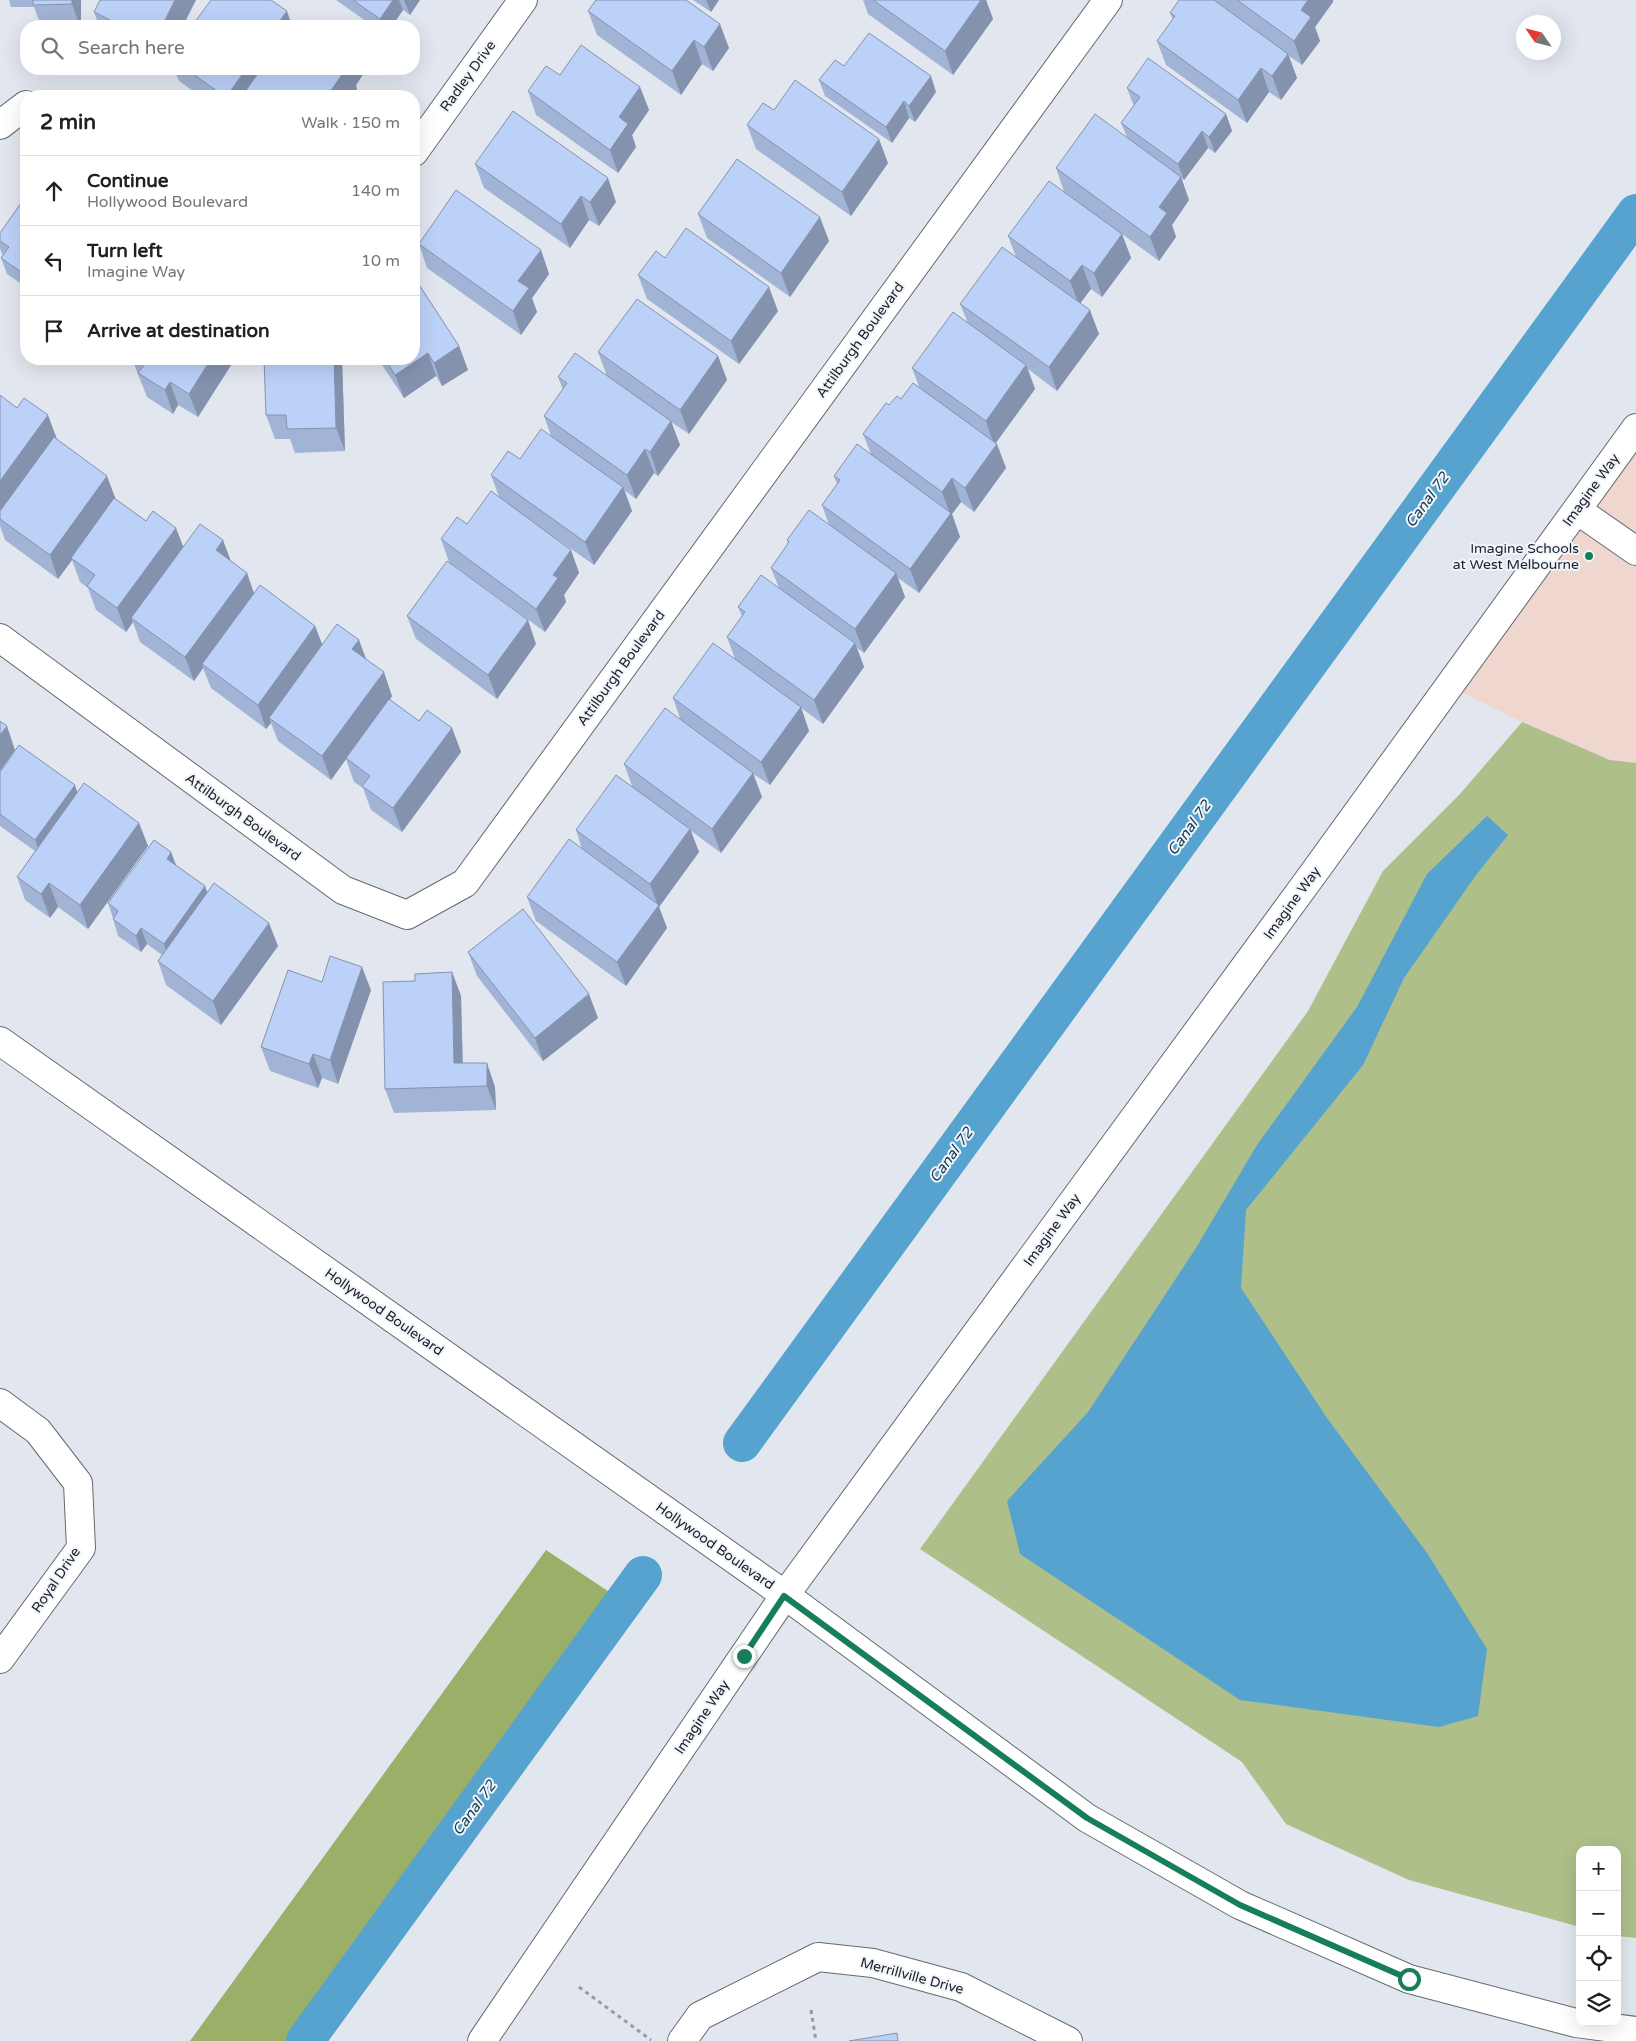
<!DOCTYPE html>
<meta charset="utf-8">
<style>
body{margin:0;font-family:"Varela Round",sans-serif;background:#f2f2f2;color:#202124}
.controls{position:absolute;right:15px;bottom:15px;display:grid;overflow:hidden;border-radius:10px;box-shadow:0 5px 20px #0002}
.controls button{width:45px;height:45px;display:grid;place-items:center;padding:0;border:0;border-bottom:1px solid #e0e0e0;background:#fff;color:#202124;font:25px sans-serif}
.compass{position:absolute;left:1516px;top:15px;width:45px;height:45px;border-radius:50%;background:#fff;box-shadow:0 5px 20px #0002;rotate:305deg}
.stop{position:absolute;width:15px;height:15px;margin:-11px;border:4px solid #167e58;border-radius:50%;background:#fff}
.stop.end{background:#167e58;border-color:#fff;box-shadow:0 1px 5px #0008}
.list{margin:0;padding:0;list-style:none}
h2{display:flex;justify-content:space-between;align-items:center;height:65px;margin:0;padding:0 20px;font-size:21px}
h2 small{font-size:16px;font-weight:400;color:#757577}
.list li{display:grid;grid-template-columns:32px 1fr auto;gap:15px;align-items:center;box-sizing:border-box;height:70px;padding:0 20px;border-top:1px solid #e0e0e0}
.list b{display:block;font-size:19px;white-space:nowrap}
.list p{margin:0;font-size:16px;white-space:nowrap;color:#757577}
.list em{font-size:16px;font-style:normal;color:#757577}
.icon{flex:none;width:28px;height:28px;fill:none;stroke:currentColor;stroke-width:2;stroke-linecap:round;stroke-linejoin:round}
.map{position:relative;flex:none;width:1636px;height:2041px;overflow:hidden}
.search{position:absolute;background:#fff;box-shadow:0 5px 20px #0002;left:20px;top:20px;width:400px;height:55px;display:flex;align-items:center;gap:12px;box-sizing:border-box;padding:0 18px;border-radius:20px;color:#757577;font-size:19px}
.panel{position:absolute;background:#fff;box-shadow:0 5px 20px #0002;left:20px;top:90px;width:400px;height:275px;border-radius:20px}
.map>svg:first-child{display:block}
.education{fill:#efd6ce}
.green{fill:#aebf89}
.forest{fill:#9aaf67}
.water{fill:#55a3ce}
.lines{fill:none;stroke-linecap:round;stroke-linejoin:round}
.canal{stroke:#55a3ce;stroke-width:38}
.minor-casing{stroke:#656970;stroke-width:30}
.path{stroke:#989ca2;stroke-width:3;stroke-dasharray:4 4;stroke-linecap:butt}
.minor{stroke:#fff;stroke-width:28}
.wall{fill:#a2b4d5}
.shaded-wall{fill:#8492ae}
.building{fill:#bcd1f8;stroke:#8492ae}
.route{stroke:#167e58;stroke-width:6}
.poi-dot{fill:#167e58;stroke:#eff4fd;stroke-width:2}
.labels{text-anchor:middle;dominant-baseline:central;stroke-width:4;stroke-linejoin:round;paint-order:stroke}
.street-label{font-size:14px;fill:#212326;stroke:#eff4fd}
.poi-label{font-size:14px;fill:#212326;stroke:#eff4fd;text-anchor:end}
.water-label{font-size:15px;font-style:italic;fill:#17394c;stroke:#eff4fd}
</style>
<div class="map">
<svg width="1636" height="2041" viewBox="0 0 1636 2041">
<rect width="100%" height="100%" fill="#e2e7ef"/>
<!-- education -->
<path class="education" d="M1636,426V763L1611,760L1522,722L1449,686Z"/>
<!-- green -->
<path class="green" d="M1522,722L1610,760L1636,763V1938L1617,1936V1850H1580V1927L1409,1880L1286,1824L1242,1762L920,1549L1308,1011L1383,871L1460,794Z"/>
<!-- forest -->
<path class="forest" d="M546,1550L638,1611L327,2041H190Z"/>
<!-- water -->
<path class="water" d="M1487,816L1508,835L1476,875L1404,978L1363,1065L1246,1210L1241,1288L1327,1418L1427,1553L1487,1649L1478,1716L1439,1727L1240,1700L1020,1554L1007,1501L1088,1412L1196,1248L1257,1145L1357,1007L1427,874Z"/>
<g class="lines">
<!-- canal -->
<path class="canal" d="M742,1443L1636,213
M305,2041L643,1575"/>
<!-- minor casing -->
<g class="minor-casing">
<path id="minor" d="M0,125L26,105
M414,152L523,0
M1577,510L1636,551
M0,638L343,890L407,915L465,883L1108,0
M0,1041L785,1595L1087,1818L1240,1905L1409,1979L1576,2023L1636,2031
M0,1403L38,1431L78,1483L81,1548L0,1659
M482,2041L785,1595L1310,878L1636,428
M682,2041L700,2016L818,1957L873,1963L961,1987L1068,2041"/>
</g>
<!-- path -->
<path class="path" d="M579,1987L651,2040
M811,2010L816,2041"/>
<!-- minor -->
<use href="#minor" class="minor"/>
</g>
<!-- wall -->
<path class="wall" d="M9,0H81V26H41L34,7H11Z
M336,0H420L410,15L403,10L392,26H373Z
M693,0H719L711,12Z
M863,0H986L993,19L953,75L868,14Z
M1179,0H1333V2L1315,27L1320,41L1302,65L1289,56L1297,78L1281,100L1269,92L1247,123L1166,65L1157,41L1173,20L1170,13Z
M588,11L729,48L713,71L702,64L681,95L597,35Z
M94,12L183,26H99Z
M844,66L936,92L915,122L909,118L892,143L825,96L819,80Z
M174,69H362L364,73L356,85L357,89L352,96H200L179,81Z
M560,75L640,87L649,110L632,135L636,147L618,173L536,115L528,91Z
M1127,88L1226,114L1232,131L1215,153L1208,148L1184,180L1181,178L1189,200L1172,225L1176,237L1159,261L1122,234L1131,258L1102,297L1091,289L1080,303L1099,334L1057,391L1028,369L1035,389L996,443L1006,468L974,512L961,502L952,514L960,537L919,593L898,578L905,597L864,653L857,648L864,667L823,724L801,708L809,731L770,785L753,774L762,797L721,853L691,831L699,852L659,907L667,928L626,986L536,921L527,897L582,849L576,830L632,786L624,764L681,721L673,698L735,659L727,637L742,616L738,607L779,588L771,568L788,543L787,540L829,525L822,505L837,484L834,476L871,454L863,434L889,405L920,389L912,368L968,323L960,304L1016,257L1008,236L1064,192L1056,168L1127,137L1121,123L1134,105L1133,104Z
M774,110L888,163L851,216L756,149L747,125Z
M475,164L616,202L599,226L589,220L570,248L484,188Z
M26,196V287L7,274L1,258L3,255L2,254L0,249V233Z
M698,214L829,241L790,297L707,238Z
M419,244L541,250L549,274L532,298L537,312L521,335L427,268Z
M665,258L778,311L739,364L647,299L638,275Z
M414,277L459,346L468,370L442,386L436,376L404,398L378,359H414Z
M598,352L718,356L727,380L689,434L671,422L680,445L658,476L654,473L636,499L625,491L632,511L594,565L554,537L571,550L579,573L564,595L566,602L545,632L449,562L441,539L467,524L499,497L491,475L520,459L551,436L544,416L563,390L558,377L607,376Z
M132,359H235L198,417L178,405L173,414L147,397Z
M342,359L345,451L295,453L290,439H275L266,415Z
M0,395L57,439L116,499L183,547L231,562L247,573L254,593L315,626L322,645L366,659L392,696L390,700L419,721L452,728L461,752L402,832L371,810L363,788L354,782L346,759L331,780L278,741L271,723L266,729L211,688L203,668L194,681L140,642L133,622L126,632L96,610L88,588L80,582L72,560L58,579L5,540L0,526Z
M407,616L536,644L497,699L416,639Z
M0,772L77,793L139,823L148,846L88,929L58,907L50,918L25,900L17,877L35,851L0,826Z
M171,852L176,865L205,886L207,892L278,946L221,1025L166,985L158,961L162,955L147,944L141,952L118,936L113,919V918L108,903Z
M468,952L598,1018L543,1061L477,976Z
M452,972L461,996L463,1063L495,1087L496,1110L394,1113L385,1089L415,981Z
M322,982L371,990L338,1084L322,1078L318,1088L270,1071L261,1047Z"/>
<!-- shaded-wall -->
<path class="shaded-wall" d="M72,0H81V26H80L72,4Z
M175,0H196L183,26H162Z
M393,0H399L403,10L392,26H382L380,19Z
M404,0H420L410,15Z
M706,0H719L711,12Z
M981,0H986L993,19L953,75L945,51Z
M1308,0H1333V2L1315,27L1320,41L1302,65L1294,41L1301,10Z
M287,11L292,26H276Z
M720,24L729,48L713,71L704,47Z
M694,40L702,64L681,95L672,71Z
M1288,54L1297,78L1281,100L1272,76Z
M1261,68L1269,92L1247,123L1238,100Z
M246,69H272L252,96H227Z
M346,69H362L364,73L356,85L357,89L352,96H327Z
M931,76L936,92L915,122L909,106Z
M640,87L649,110L632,135L636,147L618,173L610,150L619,117Z
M904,101L909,118L892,143L886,127Z
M1226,114L1232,131L1215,153L1209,137Z
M1202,131L1208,148L1184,180L1178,164Z
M879,139L888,163L851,216L842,192Z
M1181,177L1189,200L1172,225L1176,237L1159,261L1150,237L1159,207Z
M608,178L616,202L599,226L590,202Z
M581,196L589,220L570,248L561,224Z
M820,217L829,241L790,297L781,273Z
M1122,234L1131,258L1102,297L1094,273Z
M541,250L549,274L532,298L537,312L521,335L513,311L518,281Z
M1082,265L1091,289L1079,305L1070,281Z
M769,287L778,311L739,364L731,341Z
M1090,310L1099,334L1057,391L1049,367Z
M459,346L468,370L442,386L434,363Z
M428,353L436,376L404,398L395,375Z
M718,356L727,380L689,434L680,410Z
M211,359H235L198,417L189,394Z
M334,359H342L345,451L336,428Z
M1026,365L1035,389L994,445L986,421Z
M170,382L178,405L173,414L165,390Z
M48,415L57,439L0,517V481Z
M671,421L680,445L658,476L650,452Z
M997,444L1006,468L974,512L965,488Z
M645,449L654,473L636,499L627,475Z
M107,476L116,500L71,558L72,560L58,579L50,555Z
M952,478L961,502L952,514L960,537L919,593L910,569L950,514L942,492Z
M623,487L632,511L594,565L585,542Z
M176,528L185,551L131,618L133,622L126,632L117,608Z
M223,540L232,564L216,550Z
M571,550L579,573L564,595L566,602L545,632L536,609L553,575Z
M247,573L255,597L202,664L203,668L194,681L185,657Z
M896,573L905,597L864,653L855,629Z
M528,620L536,644L497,699L488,675Z
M315,626L324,649L269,718L271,723L266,729L258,705Z
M359,640L368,664L352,649Z
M855,643L864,667L823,724L814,700Z
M384,672L392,696L331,780L322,756Z
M801,707L809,731L770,785L761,762Z
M7,726L15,750L0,771V735Z
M452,728L461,752L402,832L393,808Z
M753,773L762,797L721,853L712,829Z
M75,785L80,801L41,856L35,840Z
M139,823L148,846L88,929L80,905Z
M690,829L699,852L659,907L667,928L626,986L617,962L658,906L650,884Z
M171,852L177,868L167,859Z
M49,883L58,907L50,918L41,894Z
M205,886L211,902L169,960L164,944Z
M269,923L278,946L221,1025L213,1001Z
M141,928L147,944L141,952L136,936Z
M362,967L371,990L338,1084L330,1060Z
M452,972L461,996L463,1087L454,1063Z
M589,994L598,1018L543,1061L535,1038Z
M313,1054L322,1078L318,1088L309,1064Z
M487,1063L495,1087L496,1110L487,1086Z"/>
<!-- building -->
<path class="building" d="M33,0H72V4L33,5Z
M100,0H175L162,26H122L94,12Z
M211,0H271L287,11L276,26H192Z
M353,0H393L380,19Z
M596,0H686L720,24L704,47L694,40L672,71L588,11Z
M873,0H981L945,51Z
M1179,0H1214L1288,54L1272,76L1261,68L1238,100L1157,41L1175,16L1170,13Z
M1237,0H1308L1301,10L1311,17L1294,41Z
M313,20L322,26H308Z
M869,33L931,76L909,106L904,101L886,127L819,80L835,60L844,66Z
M581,45L640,87L619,117L628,124L610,150L528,91L546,66L560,75Z
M1148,58L1226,114L1209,137L1202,131L1178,164L1121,123L1140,97L1127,88Z
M186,69H246L227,96H224Z
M261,69H346L327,96H242Z
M795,80L879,139L842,192L747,125L763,103L774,110Z
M513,111L608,178L590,202L581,196L561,224L475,164Z
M1095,114L1181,177L1159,207L1167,213L1150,237L1056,168Z
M737,159L820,217L781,273L698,214Z
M1049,181L1122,234L1094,273L1082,265L1070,281L1008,236Z
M456,190L541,250L518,281L529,288L513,311L419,244Z
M26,196V272L24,274L1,258L9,247L0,241V233Z
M686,228L769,287L731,341L638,275L656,251L665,258Z
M1002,247L1090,310L1049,367L960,304Z
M414,277L459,346L434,363L428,353L395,375L385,359H414Z
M637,299L718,356L680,410L598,352Z
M953,312L1026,365L986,421L912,368Z
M575,353L671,421L650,452L645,449L627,475L544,416L567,383L558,377Z
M135,359H211L189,394L170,382L165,390L138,373L144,365Z
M264,359H334L336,428L287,429L286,415H266Z
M913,383L997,444L965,488L952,478L942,492L863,434L886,403L889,405L897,396L901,399Z
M0,395L17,408L24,398L48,415L0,481Z
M541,429L623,487L585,542L491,475L508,451L520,459Z
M54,437L107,476L50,555L0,519V511Z
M857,444L951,513L910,569L822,505L840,480L834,476Z
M491,491L571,550L553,575L558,578L536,609L441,539L457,517L467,524Z
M114,498L146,521L153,511L176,528L117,608L87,586L95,575L71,558Z
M809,510L896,573L855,629L771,568L789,542L787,540Z
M200,524L223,540L216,550L247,573L185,657L131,618Z
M447,561L528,620L488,675L407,616Z
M761,575L855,643L814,700L727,637L745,612L738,607Z
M260,585L315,626L258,705L202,664Z
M337,624L359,640L352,649L384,672L322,756L269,718Z
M713,643L801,707L761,762L673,698Z
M389,699L419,721L427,710L452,728L393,808L362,786L370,776L346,758Z
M665,708L753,773L712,829L624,764Z
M0,721L7,726L0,735Z
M19,745L75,785L35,840L0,814V772Z
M616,775L690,829L650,884L576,830Z
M84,783L139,823L80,905L49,883L41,894L17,877Z
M569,839L659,905L617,962L527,897Z
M154,840L171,852L167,859L205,886L164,944L141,928L136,936L113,919L118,911L108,903Z
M214,883L269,923L213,1001L158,961Z
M523,909L589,994L535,1038L468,952Z
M330,956L362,967L330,1060L313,1054L309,1064L261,1047L288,970L322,982Z
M452,972L454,1063H487V1086L385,1089L383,982L415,981V974Z
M897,2033L898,2041H849Z"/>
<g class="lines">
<!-- route -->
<path class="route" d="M744,1656L784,1596L1087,1818L1240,1905L1409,1979"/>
</g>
<!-- markers -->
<circle class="poi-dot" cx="1589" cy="556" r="5"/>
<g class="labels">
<!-- street labels -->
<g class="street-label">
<text transform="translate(468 76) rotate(-54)">Radley Drive</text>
<text transform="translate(860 340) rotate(-54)">Attilburgh Boulevard</text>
<text transform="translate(1591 490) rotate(-54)">Imagine Way</text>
<text transform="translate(621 668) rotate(-54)">Attilburgh Boulevard</text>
<text transform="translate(243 817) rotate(36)">Attilburgh Boulevard</text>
<text transform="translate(1292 903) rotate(-54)">Imagine Way</text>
<text transform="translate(1052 1230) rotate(-54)">Imagine Way</text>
<text transform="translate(384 1312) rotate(35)">Hollywood Boulevard</text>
<text transform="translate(715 1546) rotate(35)">Hollywood Boulevard</text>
<text transform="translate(56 1580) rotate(-56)">Royal Drive</text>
<text transform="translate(702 1717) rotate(-56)">Imagine Way</text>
<text transform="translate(912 1976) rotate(15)">Merrillville Drive</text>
</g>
<!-- poi labels -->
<g class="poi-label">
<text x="1579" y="548">Imagine Schools<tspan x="1579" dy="16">at West Melbourne</tspan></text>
</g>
<!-- water labels -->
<g class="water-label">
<text transform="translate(1427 500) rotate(-54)">Canal 72</text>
<text transform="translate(1189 828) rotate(-54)">Canal 72</text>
<text transform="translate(951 1155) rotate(-54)">Canal 72</text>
<text transform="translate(474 1808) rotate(-54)">Canal 72</text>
</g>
</g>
</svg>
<div class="controls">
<button>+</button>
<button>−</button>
<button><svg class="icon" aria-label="locate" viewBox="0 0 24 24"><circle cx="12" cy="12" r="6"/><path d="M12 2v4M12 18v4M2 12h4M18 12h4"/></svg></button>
<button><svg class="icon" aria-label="layers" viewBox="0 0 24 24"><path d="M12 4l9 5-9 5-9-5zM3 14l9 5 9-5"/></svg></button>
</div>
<svg class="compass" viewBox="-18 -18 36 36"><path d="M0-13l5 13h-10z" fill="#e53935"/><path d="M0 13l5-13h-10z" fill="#757577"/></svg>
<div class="stop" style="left:1409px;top:1979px"></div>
<div class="stop end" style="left:744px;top:1656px"></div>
<div class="search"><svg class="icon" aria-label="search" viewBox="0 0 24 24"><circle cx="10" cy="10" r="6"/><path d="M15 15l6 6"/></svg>Search here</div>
<section class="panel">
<h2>2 min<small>Walk · 150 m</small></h2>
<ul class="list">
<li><svg class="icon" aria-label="ahead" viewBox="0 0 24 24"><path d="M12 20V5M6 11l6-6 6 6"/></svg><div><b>Continue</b><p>Hollywood Boulevard</p></div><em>140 m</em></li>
<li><svg class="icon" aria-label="left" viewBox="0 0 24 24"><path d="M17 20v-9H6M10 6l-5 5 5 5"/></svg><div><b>Turn left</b><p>Imagine Way</p></div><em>10 m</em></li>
<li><svg class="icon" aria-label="arrive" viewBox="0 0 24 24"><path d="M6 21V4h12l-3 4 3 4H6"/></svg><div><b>Arrive at destination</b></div></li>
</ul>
</section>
</div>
